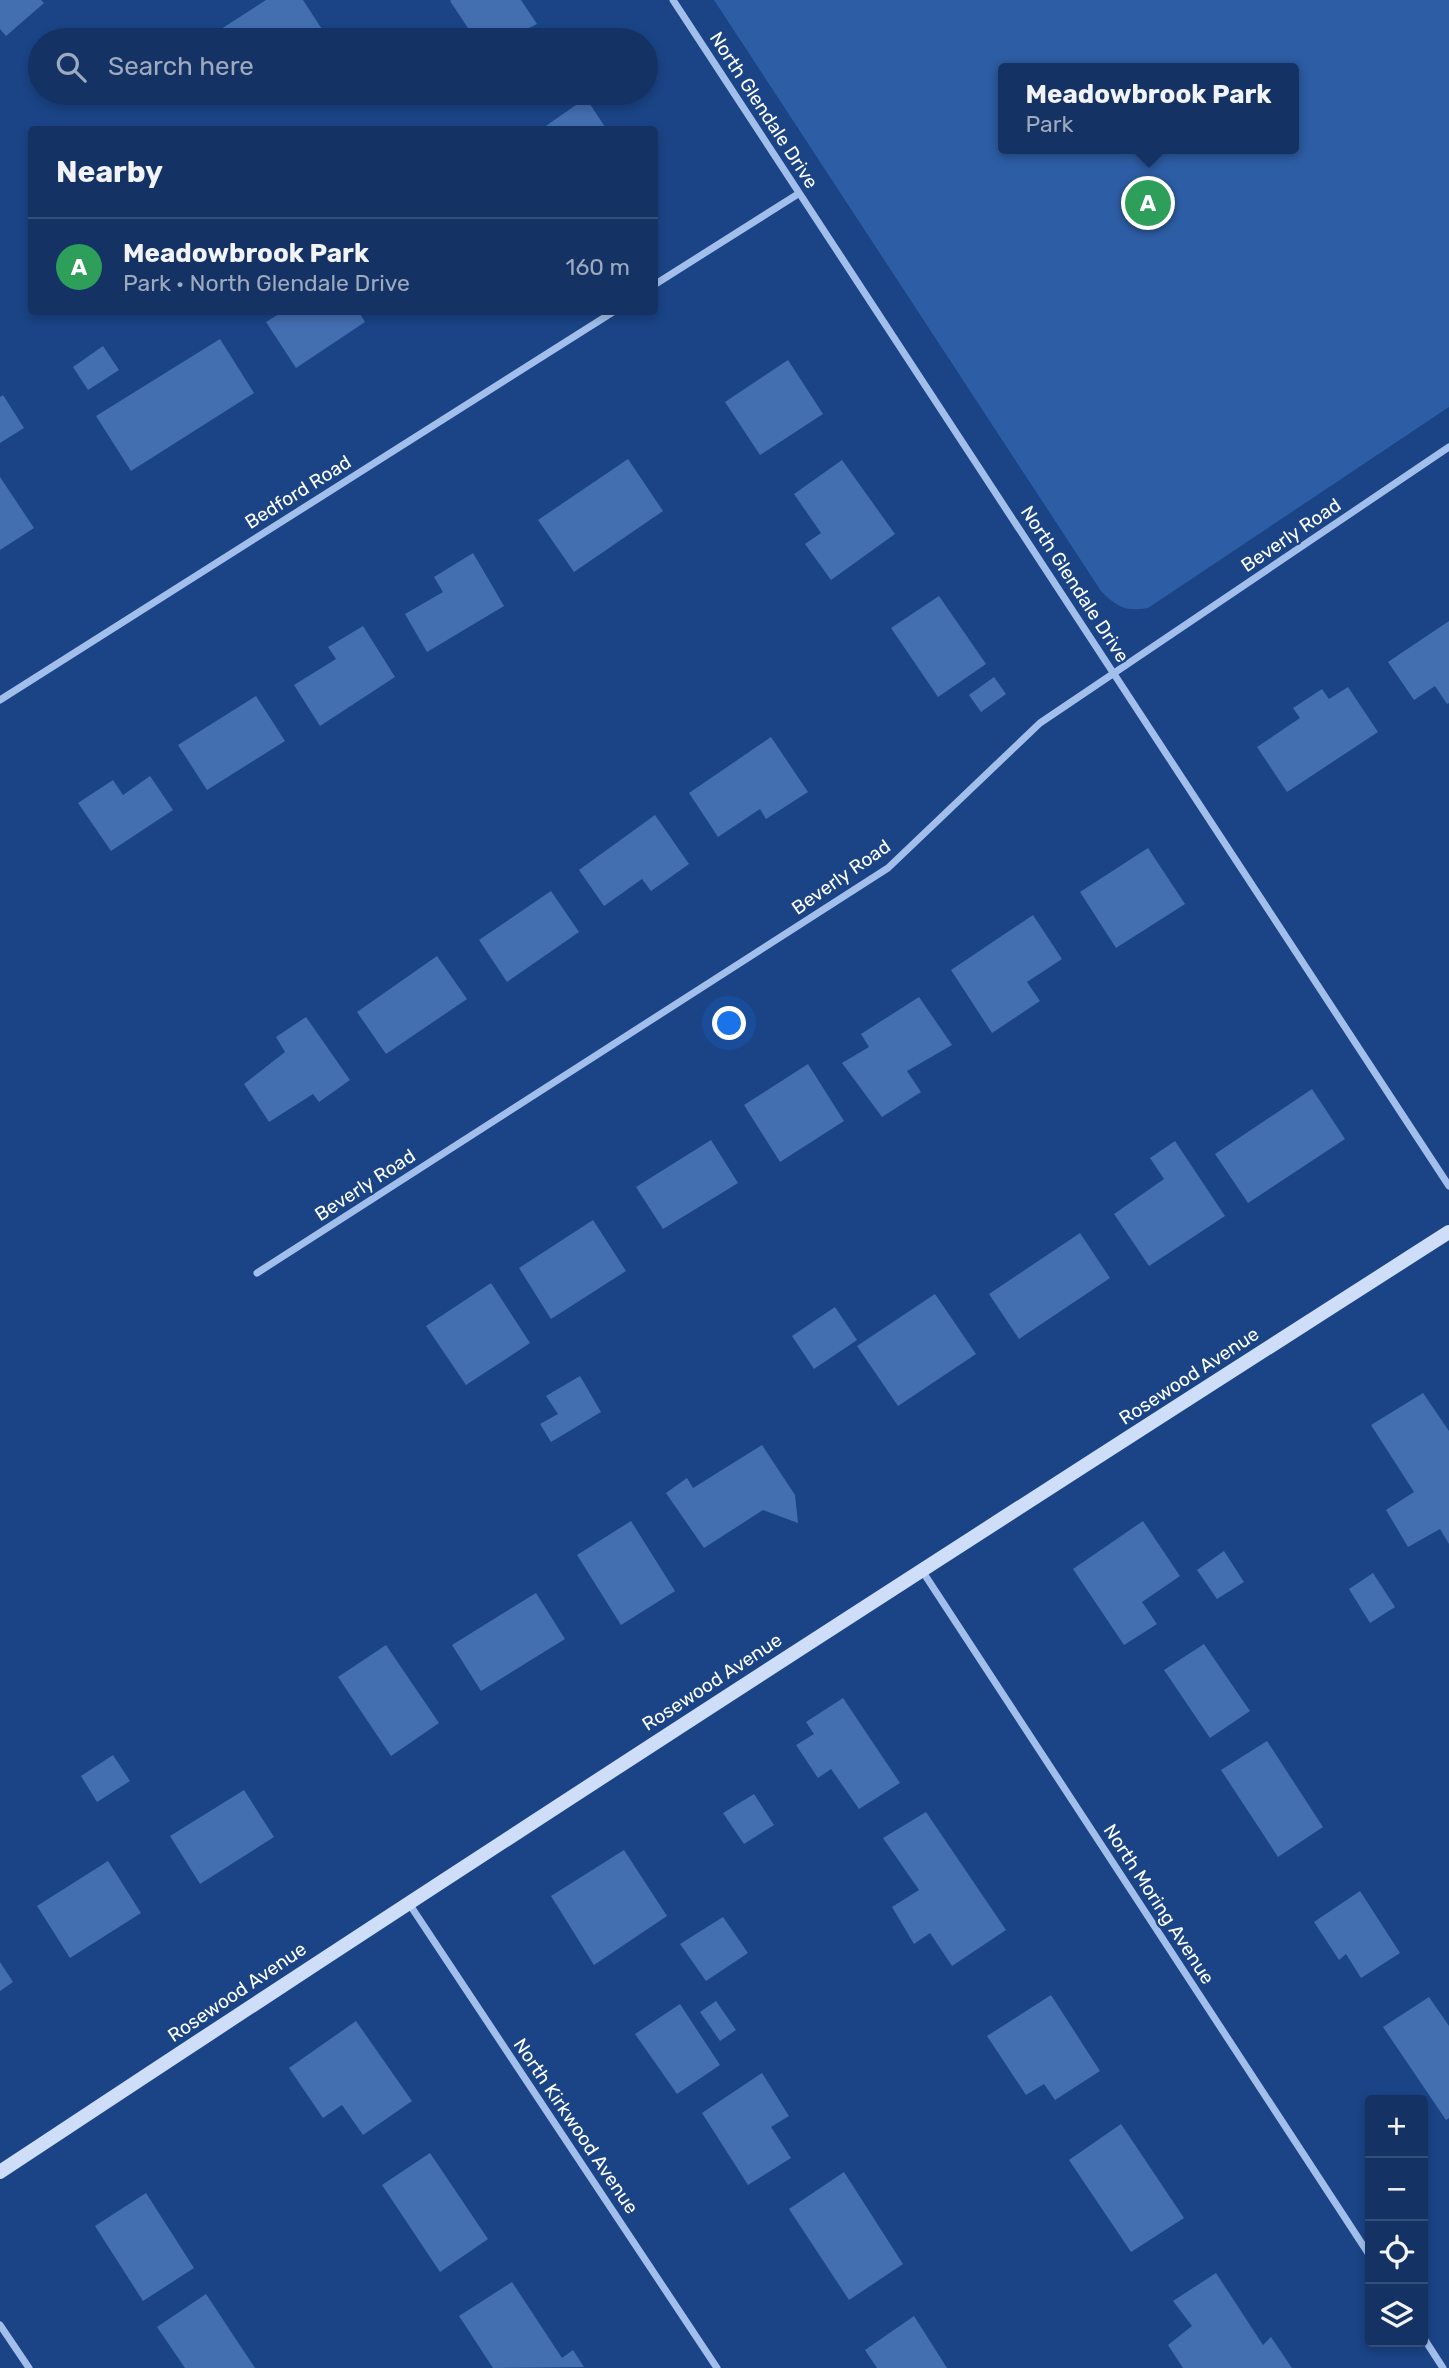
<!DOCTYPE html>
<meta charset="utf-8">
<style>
body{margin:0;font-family:Rubik,sans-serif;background:#213f6d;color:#f1f3f6}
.controls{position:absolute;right:21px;bottom:21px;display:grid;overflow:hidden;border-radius:7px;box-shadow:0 4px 10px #0003}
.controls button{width:63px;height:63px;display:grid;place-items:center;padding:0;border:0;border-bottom:2px solid #334e78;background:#143364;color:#f1f3f6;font:35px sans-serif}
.you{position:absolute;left:730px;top:1024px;width:24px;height:24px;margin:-18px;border:5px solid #fff;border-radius:50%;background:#1a73e8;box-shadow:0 0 0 10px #1a73e833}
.badge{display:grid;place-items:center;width:46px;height:46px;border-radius:50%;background:#8abfa5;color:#fff;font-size:23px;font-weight:700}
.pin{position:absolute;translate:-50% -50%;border:4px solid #fff;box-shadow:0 2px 7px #0006}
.popup{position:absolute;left:998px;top:63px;width:301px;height:91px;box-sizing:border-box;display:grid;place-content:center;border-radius:7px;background:#143364;filter:drop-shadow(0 2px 5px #0005);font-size:23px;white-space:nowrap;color:#9daabf}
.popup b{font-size:26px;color:#f1f3f6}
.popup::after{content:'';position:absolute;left:50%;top:100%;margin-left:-14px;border:14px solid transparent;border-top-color:#143364}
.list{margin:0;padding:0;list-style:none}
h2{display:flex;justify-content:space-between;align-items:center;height:91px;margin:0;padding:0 28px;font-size:30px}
h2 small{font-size:23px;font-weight:400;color:#9daabf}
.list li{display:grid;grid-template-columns:46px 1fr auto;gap:21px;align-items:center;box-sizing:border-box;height:98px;padding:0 28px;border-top:2px solid #334e78}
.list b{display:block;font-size:26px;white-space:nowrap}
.list p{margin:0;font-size:23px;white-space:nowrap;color:#9daabf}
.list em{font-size:23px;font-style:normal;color:#9daabf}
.icon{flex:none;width:38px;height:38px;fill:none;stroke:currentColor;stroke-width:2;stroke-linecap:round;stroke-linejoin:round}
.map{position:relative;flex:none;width:1449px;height:2368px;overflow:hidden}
.search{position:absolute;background:#143364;box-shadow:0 4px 10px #0003;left:28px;top:28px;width:630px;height:77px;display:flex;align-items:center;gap:18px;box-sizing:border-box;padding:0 24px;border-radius:38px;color:#9daabf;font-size:26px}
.panel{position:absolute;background:#143364;box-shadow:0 4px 10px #0003;left:28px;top:126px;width:630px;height:189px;border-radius:7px}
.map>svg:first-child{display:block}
.green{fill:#2d5da4;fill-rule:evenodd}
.building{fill:#436eb0}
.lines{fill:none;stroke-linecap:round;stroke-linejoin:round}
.street{stroke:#a2bfec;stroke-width:7}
.secondary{stroke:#cedef9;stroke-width:14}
.labels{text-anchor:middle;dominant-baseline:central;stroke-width:5;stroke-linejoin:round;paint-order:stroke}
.street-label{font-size:19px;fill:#fff;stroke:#1a4486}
</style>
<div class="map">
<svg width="1449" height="2368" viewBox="0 0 1449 2368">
<rect width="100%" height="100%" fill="#1a4486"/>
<!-- green -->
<path class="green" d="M714,0H1449V407L1148,608C1125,612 1117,607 1101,591ZM1003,68H1293V149H1003Z"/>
<!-- building -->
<path class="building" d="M0,0H41L44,3L6,36L0,29Z
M266,0H303L329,40H225L218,31Z
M451,0H521L537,24L527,29L535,40H476L450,1Z
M76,93H168V100L76,98Z
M586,98L607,130H540Z
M282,312H359L365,322L296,368L266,322Z
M220,339L254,393L131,471L96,416Z
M103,346L119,370L88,390L73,367Z
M788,360L823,414L760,455L725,402Z
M3,395L24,428L0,443V397Z
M628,459L663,511L574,572L538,520Z
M842,460L895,534L831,580L805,544L821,533L794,494Z
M0,477L34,528L0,550Z
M473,553L504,606L427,652L405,614L443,592L434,577Z
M939,596L986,664L938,697L891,628Z
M1449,621V703L1447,704L1435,686L1414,700L1388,662Z
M363,626L395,677L320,726L294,685L336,659L328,647Z
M994,677L1006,694L981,712L969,695Z
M1348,687L1378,732L1287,792L1257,747L1300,718L1293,708L1322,689L1329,699Z
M256,696L285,741L207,790L178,745Z
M771,737L808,792L766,819L760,809L718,837L689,793Z
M150,776L173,810L111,851L78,803L113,780L123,795Z
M655,815L689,864L651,891L642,879L604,906L579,870Z
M1148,848L1185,904L1116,948L1080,892Z
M551,891L579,932L507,982L479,940Z
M1033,915L1062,959L1027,982L1040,1001L992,1033L951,970Z
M437,956L467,999L386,1054L357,1012Z
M919,997L952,1045L907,1071L921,1092L882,1117L842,1063L869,1047L861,1034Z
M306,1017L350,1080L319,1102L313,1094L269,1122L244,1084L285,1052L276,1037Z
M808,1064L844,1121L780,1162L744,1105Z
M1312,1089L1345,1139L1248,1203L1215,1154Z
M711,1140L738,1183L663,1229L636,1187Z
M1175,1141L1225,1216L1149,1266L1114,1214L1164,1179L1150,1158Z
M593,1220L626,1271L551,1319L519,1268Z
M1080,1233L1110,1278L1019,1339L989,1294Z
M491,1283L530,1343L466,1385L426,1326Z
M935,1294L976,1354L898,1406L857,1346Z
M835,1307L857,1340L814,1369L792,1336Z
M580,1376L601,1412L551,1442L540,1424L558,1414L546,1396Z
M1423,1393L1449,1431V1544L1440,1529L1408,1547L1386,1510L1414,1492L1371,1425Z
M762,1445L795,1495L798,1523L763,1510L704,1548L666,1493L687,1478L693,1488Z
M631,1521L675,1591L621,1625L577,1555Z
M1143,1521L1180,1576L1142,1602L1157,1624L1124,1645L1073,1569Z
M1224,1551L1244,1582L1217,1599L1197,1570Z
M1373,1573L1395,1607L1370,1623L1349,1589Z
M536,1593L565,1639L481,1691L452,1645Z
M1204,1644L1250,1711L1210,1738L1164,1670Z
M386,1645L439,1723L391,1756L338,1677Z
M843,1698L900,1783L859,1809L831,1769L818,1778L796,1745L814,1734L806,1722Z
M1267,1741L1323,1827L1278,1857L1221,1770Z
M113,1755L130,1781L97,1802L81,1776Z
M244,1790L274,1837L200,1884L170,1836Z
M754,1794L774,1825L744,1844L723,1813Z
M926,1812L1006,1930L952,1966L930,1933L914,1944L892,1907L919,1890L883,1838Z
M624,1850L667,1916L594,1965L551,1896Z
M108,1861L141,1913L70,1958L37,1906Z
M1360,1891L1400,1953L1361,1978L1346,1954L1339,1960L1314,1922Z
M723,1917L748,1953L706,1981L680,1944Z
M0,1962L13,1982L0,1991Z
M1051,1995L1100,2071L1055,2100L1044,2084L1026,2095L987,2036Z
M1429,1997L1449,2026V2118L1446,2120L1383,2027Z
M716,2001L736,2030L720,2041L700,2012Z
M680,2004L720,2065L677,2094L635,2034Z
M356,2021L412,2101L363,2135L342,2105L323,2118L289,2068Z
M762,2073L789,2116L771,2127L791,2158L748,2185L702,2113Z
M1121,2124L1184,2218L1131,2252L1069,2160Z
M430,2153L488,2239L440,2272L382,2185Z
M844,2172L903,2264L849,2300L789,2209Z
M146,2193L194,2268L143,2301L95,2226Z
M1216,2273L1263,2345L1271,2337L1292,2368H1183L1168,2345L1192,2326L1173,2301Z
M512,2282L562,2358L573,2350L584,2367L493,2368L459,2316Z
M206,2294L255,2368H185L157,2327Z
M914,2316L947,2368H877L865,2350Z"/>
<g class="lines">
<!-- street -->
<path class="street" d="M673,0L1449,1186
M654,285L798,194
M0,700L613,312
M257,1273L888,868L1040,723L1449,447
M921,1569L1370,2256
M408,1902L717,2368
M0,2325L29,2368
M1423,2337L1443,2368"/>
<!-- secondary -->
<path class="secondary" d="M0,2172C480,1854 964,1542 1449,1232"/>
</g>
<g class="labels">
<!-- street labels -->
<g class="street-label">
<text transform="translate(764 110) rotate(57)">North Glendale Drive</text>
<text transform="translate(298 492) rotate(-32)">Bedford Road</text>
<text transform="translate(1291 535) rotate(-34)">Beverly Road</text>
<text transform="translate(1075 584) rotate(57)">North Glendale Drive</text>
<text transform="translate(841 877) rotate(-35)">Beverly Road</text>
<text transform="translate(365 1185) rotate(-33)">Beverly Road</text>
<text transform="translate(1189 1376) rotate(-33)">Rosewood Avenue</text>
<text transform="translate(712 1682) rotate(-33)">Rosewood Avenue</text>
<text transform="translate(1159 1904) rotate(57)">North Moring Avenue</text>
<text transform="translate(237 1992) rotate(-34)">Rosewood Avenue</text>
<text transform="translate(576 2126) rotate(56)">North Kirkwood Avenue</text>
</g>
</g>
</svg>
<div class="controls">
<button>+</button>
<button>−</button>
<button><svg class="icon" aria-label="locate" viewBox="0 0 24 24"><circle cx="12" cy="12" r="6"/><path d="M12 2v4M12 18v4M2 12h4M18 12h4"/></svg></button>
<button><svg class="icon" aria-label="layers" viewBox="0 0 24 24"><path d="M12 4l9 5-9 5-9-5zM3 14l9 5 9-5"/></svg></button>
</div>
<div class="you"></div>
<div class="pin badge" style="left:1148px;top:203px;background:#2e9e5b">A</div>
<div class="popup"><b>Meadowbrook Park</b>Park</div>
<div class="search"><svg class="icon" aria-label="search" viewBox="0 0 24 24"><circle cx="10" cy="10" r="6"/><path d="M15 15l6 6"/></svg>Search here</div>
<section class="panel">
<h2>Nearby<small></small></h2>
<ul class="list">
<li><span class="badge" style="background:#2e9e5b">A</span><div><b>Meadowbrook Park</b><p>Park · North Glendale Drive</p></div><em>160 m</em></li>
</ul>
</section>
</div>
